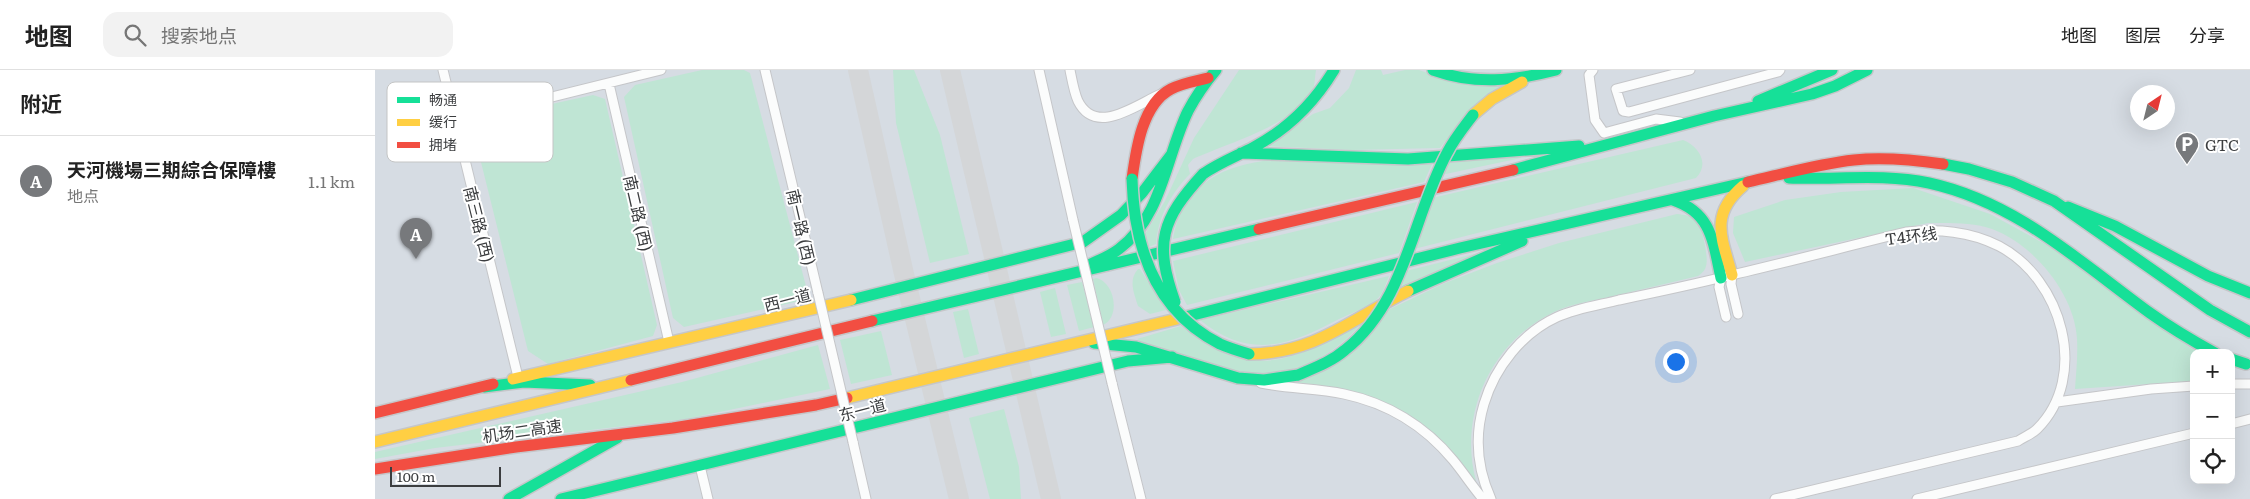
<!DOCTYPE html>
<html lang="zh">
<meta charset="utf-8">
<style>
body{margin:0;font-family:Literata,"Noto Sans SC",serif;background:#f2f2f2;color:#222}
.controls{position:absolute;right:15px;bottom:15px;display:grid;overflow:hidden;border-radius:10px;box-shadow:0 5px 20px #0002}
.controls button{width:45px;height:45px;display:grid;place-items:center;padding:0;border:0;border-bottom:1px solid #e0e0e0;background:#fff;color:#222;font:25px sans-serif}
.compass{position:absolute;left:1755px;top:15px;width:45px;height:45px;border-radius:50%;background:#fff;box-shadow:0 5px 20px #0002;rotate:35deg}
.scale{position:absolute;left:15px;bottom:12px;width:111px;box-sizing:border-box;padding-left:5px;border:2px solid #3b3d3f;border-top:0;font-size:14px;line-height:18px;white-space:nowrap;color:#3b3d3f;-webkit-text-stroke:4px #fff;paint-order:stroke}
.you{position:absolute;left:1300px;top:291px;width:18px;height:18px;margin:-12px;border:4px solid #fff;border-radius:50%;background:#1a73e8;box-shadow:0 0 0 8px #1a73e833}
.badge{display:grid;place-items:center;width:32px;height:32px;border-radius:50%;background:#77797c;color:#fff;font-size:16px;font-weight:700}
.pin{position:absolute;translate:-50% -41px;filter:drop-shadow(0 1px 2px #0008)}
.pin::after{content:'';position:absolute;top:26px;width:18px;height:15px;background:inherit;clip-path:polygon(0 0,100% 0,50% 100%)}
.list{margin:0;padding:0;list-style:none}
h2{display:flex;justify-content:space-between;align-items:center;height:65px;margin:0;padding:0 20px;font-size:21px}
h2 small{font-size:16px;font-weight:400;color:#767676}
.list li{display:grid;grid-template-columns:32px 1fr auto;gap:15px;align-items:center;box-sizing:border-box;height:90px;padding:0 20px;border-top:1px solid #e0e0e0}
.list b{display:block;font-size:19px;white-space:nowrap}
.list p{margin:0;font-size:16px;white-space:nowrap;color:#767676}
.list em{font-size:16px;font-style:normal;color:#767676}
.icon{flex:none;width:28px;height:28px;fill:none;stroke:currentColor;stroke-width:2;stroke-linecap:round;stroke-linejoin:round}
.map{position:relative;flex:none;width:1875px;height:429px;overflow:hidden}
header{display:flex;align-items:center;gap:30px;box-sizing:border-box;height:70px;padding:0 25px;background:#fff;border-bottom:1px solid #e0e0e0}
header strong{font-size:24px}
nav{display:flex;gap:28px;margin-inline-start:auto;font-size:18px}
.search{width:350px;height:45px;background:#f2f2f2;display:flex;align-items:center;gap:12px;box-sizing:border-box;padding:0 18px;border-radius:15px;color:#767676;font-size:19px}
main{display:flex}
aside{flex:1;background:#fff}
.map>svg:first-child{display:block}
.built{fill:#d6dce3;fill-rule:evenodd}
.green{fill:#bfe5d4}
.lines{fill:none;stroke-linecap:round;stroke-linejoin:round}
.taxiway{stroke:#d4d6d8;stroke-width:20}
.street-casing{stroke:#c5c6c9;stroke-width:11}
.fast-casing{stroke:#c5c6c9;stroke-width:14}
.slow-casing{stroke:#c5c6c9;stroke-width:14}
.jam-casing{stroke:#c5c6c9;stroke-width:14}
.street{stroke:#fbfcfc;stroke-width:9}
.fast{stroke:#16e098;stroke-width:11}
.slow{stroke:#ffcf43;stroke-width:11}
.jam{stroke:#f24e42;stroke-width:11}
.street-bridge-casing{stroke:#c5c6c9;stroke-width:11;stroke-linecap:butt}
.fast-bridge-casing{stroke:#c5c6c9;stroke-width:14;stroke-linecap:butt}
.street-bridge{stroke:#fbfcfc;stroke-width:9}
.fast-bridge{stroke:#16e098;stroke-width:11}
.labels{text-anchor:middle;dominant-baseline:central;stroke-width:4;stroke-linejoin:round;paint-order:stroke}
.poi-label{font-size:16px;fill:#3b3d3f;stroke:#fff;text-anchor:start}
.street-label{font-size:16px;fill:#3b3d3f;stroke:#fff}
.key{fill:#fff;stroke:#c4c5c5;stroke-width:1}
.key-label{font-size:14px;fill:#3b3d3f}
</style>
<header>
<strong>地图</strong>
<div class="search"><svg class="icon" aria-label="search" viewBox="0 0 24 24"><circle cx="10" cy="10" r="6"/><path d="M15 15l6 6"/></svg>搜索地点</div>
<nav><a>地图</a><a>图层</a><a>分享</a></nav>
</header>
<main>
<aside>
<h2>附近<small></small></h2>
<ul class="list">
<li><span class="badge">A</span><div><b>天河機場三期綜合保障樓</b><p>地点</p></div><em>1.1 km</em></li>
</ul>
</aside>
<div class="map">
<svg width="1875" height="429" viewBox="0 0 1875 429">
<rect width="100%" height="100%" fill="#e7e9ec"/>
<!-- built -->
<path class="built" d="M0,0H1875V429H0ZM1762,22H1792V52H1762ZM1819,283H1856V410H1819Z"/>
<!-- green -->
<path class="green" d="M327,0H369L375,3L432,220L425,231L309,257L298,248L249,27L260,15Z
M518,0H539L565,65L594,184L555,193L521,53Z
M864,0H941C940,5 940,11 939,16C929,52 850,74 818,89L813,95L815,104C796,123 783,147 781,174L771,178L767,169L790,131L819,68Z
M981,0H1006L1008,5L1030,0H1044L1061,6L1128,14L1097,37L1065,78L977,80L891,76L938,44L955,38L974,18Z
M218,25L230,29L282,255L278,266L173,294L153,281L98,60L103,50Z
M1308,70C1324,76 1335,94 1321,108L1039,179L1057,128Z
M1145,85L1146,88L1066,105L1072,93Z
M888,91L1057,94L1049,112L798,169C806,119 841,98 888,91Z
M1538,118L1615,144L1679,179L1817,279L1826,283H1819V311L1700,319C1701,303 1703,286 1702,269C1700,225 1659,174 1617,159C1598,152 1573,153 1553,153L1370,192L1358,163L1359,147L1410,130L1466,122Z
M1042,132L1024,183L812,235L804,220L798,191Z
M1302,144C1309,145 1315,145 1321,150C1327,156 1334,188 1331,196C1330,201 1327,203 1323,206C1294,213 1264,220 1234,227C1216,231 1196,234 1179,242C1116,272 1083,344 1101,411H1100C1054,346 1002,319 923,313L922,310L960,294L980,280L1013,240L1070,213L1122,193L1184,173Z
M1099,184L1100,185L1022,220L1031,201Z
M763,199H765L791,240L775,244L763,236C759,223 753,210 763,199Z
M1014,206C1011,213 1009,221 1004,227C999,234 973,245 964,249C913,276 875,290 825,250Z
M721,208C740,212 746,247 728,255L718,209Z
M707,212L719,257L704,261L692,215Z
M680,218L691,264L676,267L665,222Z
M593,239L604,284L589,288L578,242Z
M991,248C962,284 923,307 875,303C855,301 835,293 816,287C798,281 778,279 762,269L806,256C878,314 921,291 991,248Z
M506,261L517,305L476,314L465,270Z
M443,275L455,319L311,349L60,378L0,389V382L307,312Z
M629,339L644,397L646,429H615L594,348Z"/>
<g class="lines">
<!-- taxiway -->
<path class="taxiway" d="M483,0L529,204L584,429
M575,0L676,429"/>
<!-- street casing -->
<g class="street-casing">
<path id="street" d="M68,0L143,307
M390,0L443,223
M664,0L698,150
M695,0C697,10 699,22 703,31C721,67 762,34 786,24
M1218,0L1214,5L1220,50L1229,63L1281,49L1305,52
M1315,0L1241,19L1248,41L1254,42L1403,2L1405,0
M234,14L294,272
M80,51L286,0
M1357,205L1356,214L1363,244
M1346,208L1344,217L1351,247
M737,313L766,429
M886,313C914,319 942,318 969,324C1012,333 1050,356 1078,390C1088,402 1097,416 1108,429
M1856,314H1875
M1682,332L1776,319L1819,316
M1856,354L1875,349
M478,372L491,429
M325,396L333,429
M1116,429C1102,398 1099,367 1109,334C1120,297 1147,263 1182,247C1202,238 1224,235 1244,230C1278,223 1311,216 1344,208C1406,194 1469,177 1531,162C1564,159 1594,161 1624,176C1687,209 1715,306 1662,359C1657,364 1649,367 1643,371L1400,429
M1542,429L1819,363"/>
</g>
<!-- fast casing -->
<g class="fast-casing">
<path id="fast" d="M1058,0C1100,15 1139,11 1181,0
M1383,31L1457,0
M866,83L1033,89L1204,76
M1568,94L1594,99L1637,112L1679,131L1835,240L1875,262
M1138,100L1339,46L1437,24L1460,16L1492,0
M828,104C844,93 862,86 879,77C913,59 939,33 959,0
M1414,108C1461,110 1507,103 1554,113C1641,132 1705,192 1775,243C1796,258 1818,271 1840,283
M1298,130C1337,143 1338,172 1346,208
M1693,137L1740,156L1833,206L1875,223
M714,195C724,190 735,186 744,179C787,147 791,86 813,41C821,26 830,13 841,0
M1033,221L1147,171
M476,230L708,172L746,145L767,123L796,85
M810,247L1085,178L1373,112
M497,251L884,159
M719,273L761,277L863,308L889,310L923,305
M1856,289L1871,294
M109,317L149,312L215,315
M134,429L242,368
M186,429L753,291L797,287"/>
</g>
<!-- slow casing -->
<g class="slow-casing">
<path id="slow" d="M1098,45L1117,29L1147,12
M1357,205C1347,168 1334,145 1368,116
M874,284C940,284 978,248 1033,221
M138,309L476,230
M472,328L810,247
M0,372L256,310"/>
</g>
<!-- jam casing -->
<g class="jam-casing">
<path id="jam" d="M757,109C761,80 767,34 796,19C807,13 821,11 833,8
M1373,112C1408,104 1443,94 1479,90C1508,87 1540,90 1568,94
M884,159L1138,100
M256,310L497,251
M0,343L118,314
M298,358L441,335L472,328
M0,399L141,377L298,358"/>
</g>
<!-- street -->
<use href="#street" class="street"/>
<!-- fast -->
<use href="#fast" class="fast"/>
<!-- slow -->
<use href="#slow" class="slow"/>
<!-- jam -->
<use href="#jam" class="jam"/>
<!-- street-bridge casing -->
<g class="street-bridge-casing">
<path id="street-bridge" d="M698,150L737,313
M443,223L478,372"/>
</g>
<!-- fast-bridge casing -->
<g class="fast-bridge-casing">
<path id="fast-bridge" d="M757,109C759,177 780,241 845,274C854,278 864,281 874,284
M800,232C779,173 786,150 828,104
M923,305C939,298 956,292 970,280C1031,232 1037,148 1072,83C1079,69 1089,57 1098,45"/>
</g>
<!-- street-bridge -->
<use href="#street-bridge" class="street-bridge"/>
<!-- fast-bridge -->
<use href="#fast-bridge" class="fast-bridge"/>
</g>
<!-- icons -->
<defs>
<g id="parking-pin" transform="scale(1.25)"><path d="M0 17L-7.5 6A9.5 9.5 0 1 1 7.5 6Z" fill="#77797c" stroke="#fff"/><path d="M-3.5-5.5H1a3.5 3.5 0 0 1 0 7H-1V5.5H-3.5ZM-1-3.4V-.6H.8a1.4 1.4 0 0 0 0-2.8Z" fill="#fff"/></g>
</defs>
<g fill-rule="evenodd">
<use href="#parking-pin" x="1812" y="74"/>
</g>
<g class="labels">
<!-- poi labels -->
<g class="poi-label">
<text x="1830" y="74">GTC</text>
</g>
<!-- street labels -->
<g class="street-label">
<text transform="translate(264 143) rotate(77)">南二路 (西)</text>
<text transform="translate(105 154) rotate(76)">南三路 (西)</text>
<text transform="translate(427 157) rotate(77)">南一路 (西)</text>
<text transform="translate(1536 165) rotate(-7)">T4环线</text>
<text transform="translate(412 229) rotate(-14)">西一道</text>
<text transform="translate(487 339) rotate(-14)">东一道</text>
<text transform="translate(147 360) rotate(-8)">机场二高速</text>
</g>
</g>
<!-- legend -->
<rect x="12" y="12" width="166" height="80" rx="8" class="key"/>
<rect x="22" y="27" width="23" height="6" fill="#16e098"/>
<rect x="22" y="49" width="23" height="7" fill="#ffcf43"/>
<rect x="22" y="72" width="23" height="6" fill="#f24e42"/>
<g class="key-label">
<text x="54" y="35">畅通</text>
<text x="54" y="57">缓行</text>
<text x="54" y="80">拥堵</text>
</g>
</svg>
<div class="controls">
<button>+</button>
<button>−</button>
<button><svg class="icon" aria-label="locate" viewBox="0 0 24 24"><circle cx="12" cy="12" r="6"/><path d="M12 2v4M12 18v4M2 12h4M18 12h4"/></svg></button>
</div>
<svg class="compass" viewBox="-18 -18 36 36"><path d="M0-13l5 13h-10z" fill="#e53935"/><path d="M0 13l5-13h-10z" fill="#767676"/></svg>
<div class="scale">100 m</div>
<div class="you"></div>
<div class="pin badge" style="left:41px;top:189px">A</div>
</div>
</main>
